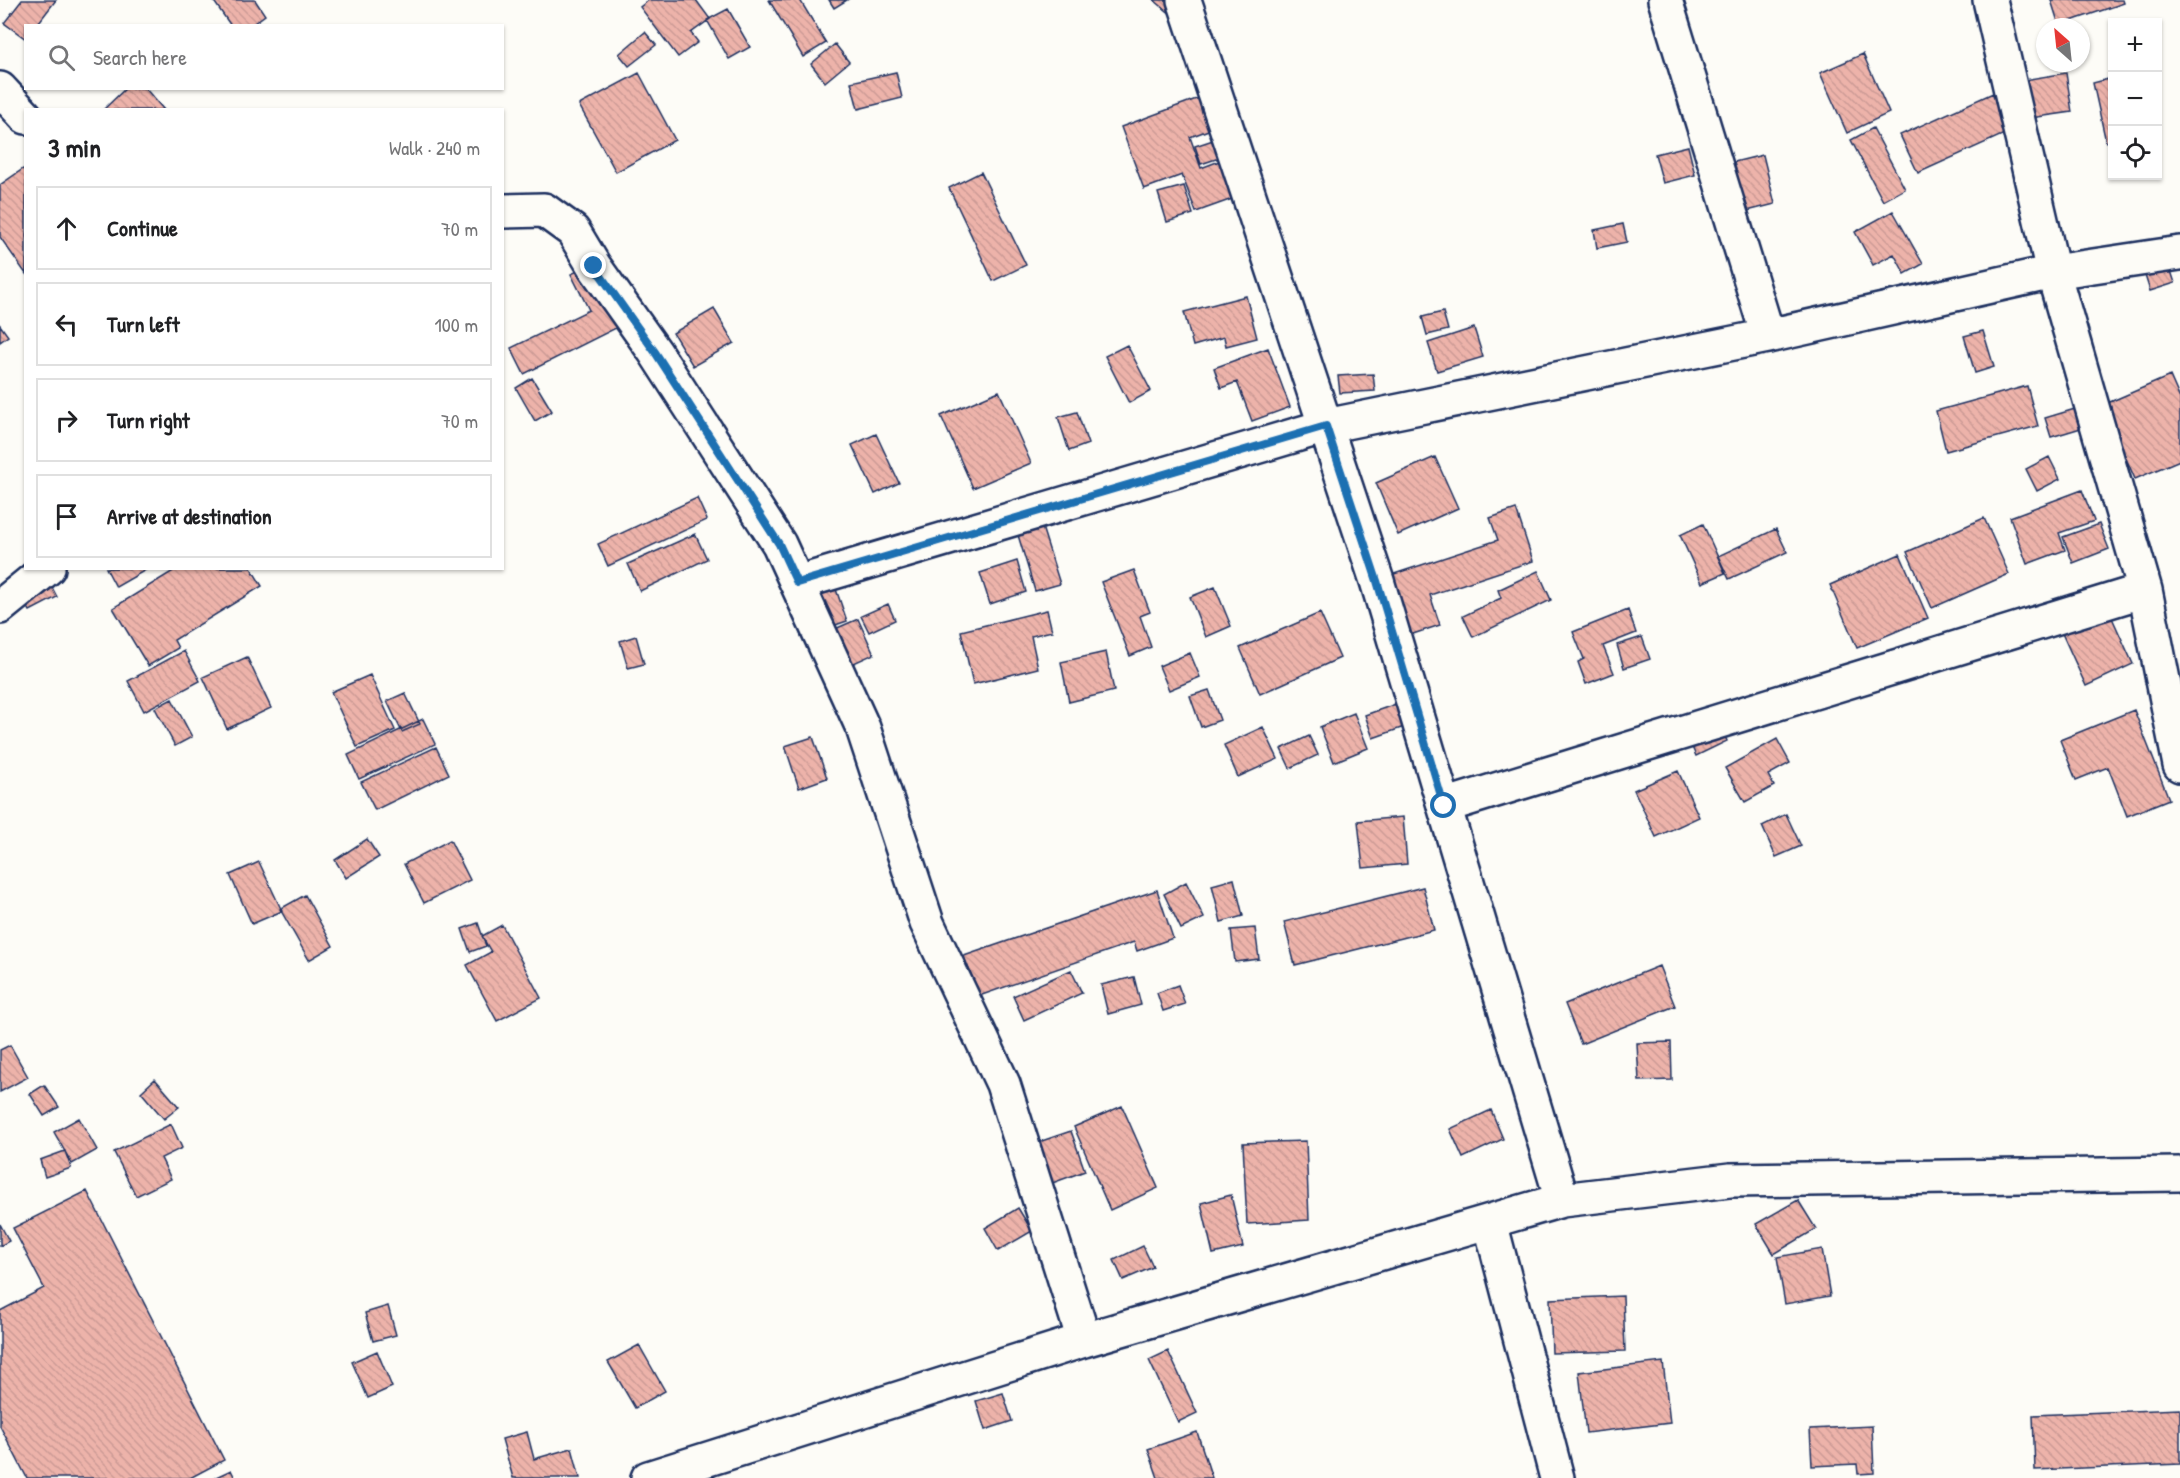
<!DOCTYPE html>
<meta charset="utf-8">
<style>
body{margin:0;font-family:"Patrick Hand",sans-serif;background:#f6f6f6;color:#202124}
.controls{position:absolute;right:18px;top:18px;display:grid;overflow:hidden;border-radius:0px;box-shadow:0 2px 4px #0004}
.controls button{width:54px;height:54px;display:grid;place-items:center;padding:0;border:0;border-bottom:2px solid #e0e0e0;background:#fff;color:#202124;font:30px sans-serif}
.compass{position:absolute;left:2036px;top:18px;width:54px;height:54px;border-radius:50%;background:#fff;box-shadow:0 2px 4px #0004;rotate:333deg}
.stop{position:absolute;width:18px;height:18px;margin:-14px;border:4px solid #1f6fb2;border-radius:50%;background:#fff}
.stop.end{background:#1f6fb2;border-color:#fff;box-shadow:0 2px 6px #0008}
.list{margin:0;padding:0;list-style:none}
h2{display:flex;justify-content:space-between;align-items:center;height:78px;margin:0;padding:0 24px;font-size:26px}
h2 small{font-size:20px;font-weight:400;color:#757577}
.list li{display:grid;grid-template-columns:39px 1fr auto;gap:18px;align-items:center;box-sizing:border-box;height:84px;margin:0 12px 12px;padding:0 12px;border:2px solid #e0e0e0;border-radius:0px}
.list b{display:block;font-size:22px;white-space:nowrap}
.list em{font-size:20px;font-style:normal;color:#757577}
.icon{flex:none;width:33px;height:33px;fill:none;stroke:currentColor;stroke-width:2;stroke-linecap:round;stroke-linejoin:round}
.map{position:relative;flex:none;width:2180px;height:1478px;overflow:hidden}
.search{position:absolute;background:#fff;box-shadow:0 2px 4px #0004;left:24px;top:24px;width:480px;height:66px;display:flex;align-items:center;gap:15px;box-sizing:border-box;padding:0 21px;border-radius:0px;color:#757577;font-size:22px}
.panel{position:absolute;background:#fff;box-shadow:0 2px 4px #0004;left:24px;top:108px;width:480px;height:462px;border-radius:0px}
.map>svg:first-child{display:block}
.building{fill:url(#building-back-hatch);stroke:#1b2f5e;stroke-width:1.5}
.lines{fill:none;stroke-linecap:round;stroke-linejoin:round}
.minor-casing{stroke:#1b2f5e;stroke-width:38}
.minor{stroke:#fdfcf7;stroke-width:33}
.route{stroke:#1f6fb2;stroke-width:8}
</style>
<div class="map">
<svg width="2180" height="1478" viewBox="0 0 2180 1478">
<defs>
<pattern id="building-back-hatch" width="6" height="6" patternUnits="userSpaceOnUse" patternTransform="scale(1.5)"><rect width="6" height="6" fill="#edb3aa"/><path d="M-1 5l2 2M0 0l6 6M5-1l2 2" fill="none" stroke="#cb9a95"/></pattern>
</defs>
<rect width="100%" height="100%" fill="#fdfcf7"/>
<filter id="ink" filterUnits="userSpaceOnUse"><feTurbulence type="fractalNoise" baseFrequency=".0167" numOctaves="2"/><feDisplacementMap in="SourceGraphic" scale="12" xChannelSelector="R" yChannelSelector="G"/><feConvolveMatrix kernelMatrix="1 2 1 2 8 2 1 2 1" color-interpolation-filters="sRGB"/></filter>
<g filter="url(#ink)">
<!-- building -->
<path class="building" d="M22,0H56L36,26H26V39L4,23Z
M213,0H255L265,15L250,26H231Z
M649,0H696L710,19L691,33L698,42L678,57L640,7Z
M769,0H800L826,43L803,57Z
M829,0H847L834,8Z
M1154,0H1186L1173,16Z
M2051,0H2123L2124,3L2059,25Z
M728,9L750,47L729,59L707,20Z
M645,32L656,45L629,66L619,54Z
M835,44L849,62L825,82L811,64Z
M1863,54L1889,113L1847,133L1820,73Z
M896,72L902,98L858,109L851,82Z
M639,73L675,140L616,172L579,105Z
M2066,73L2072,112L2024,119L2018,81Z
M2112,78V141L2106,142L2093,83Z
M126,88H145L164,110H103Z
M1993,93L2011,131L1918,173L1900,135Z
M1199,98L1211,129L1190,137L1201,168L1222,160L1235,198L1196,212L1182,175L1144,189L1121,127Z
M1873,128L1905,189L1883,201L1851,140Z
M1225,136L1231,154L1201,164L1195,146Z
M1688,146L1695,175L1663,183L1655,154Z
M1763,155L1775,204L1743,212L1730,163Z
M23,169L26,172V274L0,237V185Z
M981,172L1026,265L993,281L949,188Z
M1184,186L1193,214L1167,222L1158,193Z
M1893,211L1923,264L1905,274L1894,254L1873,265L1855,232Z
M1623,224L1627,242L1597,248L1594,230Z
M2167,259L2175,283L2150,291L2142,266Z
M589,266L620,326L524,374L511,348L589,310L571,274Z
M1246,296L1257,338L1226,346L1224,337L1193,346L1184,312Z
M714,309L734,343L693,366L673,333Z
M1443,312L1448,330L1427,335L1422,317Z
M0,325L8,336L0,342Z
M1474,328L1483,357L1437,371L1428,343Z
M1983,331L1994,367L1975,373L1964,336Z
M1127,345L1151,391L1129,403L1105,356Z
M1268,348L1290,407L1252,421L1237,382L1221,388L1214,368Z
M1373,374L1375,391L1340,393L1338,376Z
M2170,376L2180,399V460L2135,479L2103,405Z
M532,378L552,411L535,421L516,388Z
M2027,386L2038,426L1946,451L1936,411Z
M999,391L1031,463L973,488L941,416Z
M2075,409L2081,428L2051,437L2045,418Z
M1077,412L1088,444L1069,451L1058,417Z
M876,434L899,483L875,494L852,445Z
M1435,457L1458,508L1398,535L1376,483Z
M2049,457L2060,479L2037,491L2026,469Z
M2082,490L2094,521L2059,533L2065,550L2027,564L2010,517Z
M697,498L707,520L608,566L598,544Z
M1035,505L1060,584L1035,591L1011,512Z
M1516,509L1533,561L1430,595L1440,625L1407,636L1388,576L1498,540L1490,518Z
M1984,518L2009,574L1932,608L1907,552Z
M1703,524L1725,573L1702,583L1680,535Z
M2099,524L2109,549L2073,563L2063,537Z
M1776,529L1787,552L1729,579L1718,556Z
M695,534L707,559L640,591L628,564Z
M1900,554L1928,618L1857,648L1830,585Z
M1017,561L1026,592L990,604L980,573Z
M106,568H149L116,587Z
M178,568H251L262,586L174,640L178,648L148,666L113,608Z
M829,569L847,621L821,630L804,578Z
M1134,570L1150,612L1140,616L1151,647L1130,656L1101,582Z
M1538,571L1551,600L1473,637L1463,616L1501,598L1498,590Z
M46,576L57,597L30,611L19,591Z
M1215,587L1231,626L1206,637L1190,597Z
M2103,598L2133,664L2086,686L2056,620Z
M888,604L895,620L869,632L861,616Z
M1047,610L1052,631L1031,636L1038,668L973,684L961,631Z
M1628,610L1636,633L1603,646L1614,673L1586,684L1578,662L1584,659L1573,632Z
M1320,613L1340,658L1260,694L1240,648Z
M858,619L874,654L834,672L819,636Z
M636,636L644,664L628,668L620,641Z
M1642,637L1650,659L1624,668L1617,645Z
M184,651L200,681L144,711L128,681Z
M1106,652L1114,691L1069,702L1061,662Z
M1190,653L1200,677L1169,690L1159,666Z
M247,657L271,708L227,729L203,677Z
M370,675L395,730L357,747L331,692Z
M1209,690L1220,720L1201,727L1190,696Z
M405,693L420,724L402,732L387,701Z
M172,699L192,737L175,746L155,708Z
M1396,704L1404,727L1373,738L1365,715Z
M2134,710L2169,799L2127,816L2108,767L2076,780L2060,740Z
M1354,713L1368,748L1334,762L1320,727Z
M423,719L435,744L359,779L348,755Z
M1718,722L1727,741L1696,756L1687,736Z
M1263,727L1278,759L1238,777L1224,745Z
M1309,736L1318,755L1290,768L1281,749Z
M813,737L827,778L799,788L785,746Z
M1777,739L1790,763L1768,775L1774,786L1745,802L1725,768Z
M436,747L449,774L375,810L361,782Z
M1678,771L1699,817L1656,837L1634,790Z
M1786,814L1801,846L1776,857L1762,826Z
M1403,817L1407,864L1363,868L1358,821Z
M367,839L379,857L346,878L335,860Z
M450,840L470,880L424,903L404,864Z
M259,862L282,911L252,924L230,875Z
M1234,879L1243,916L1221,922L1212,885Z
M1186,882L1204,918L1181,929L1164,894Z
M1423,887L1434,930L1295,965L1284,922Z
M1157,890L1173,938L1137,951L1134,942L979,996L964,956Z
M305,895L333,946L309,960L280,909Z
M478,923L486,946L470,952L462,929Z
M502,925L541,998L497,1021L467,965L491,952L482,936Z
M1255,928L1259,959L1235,962L1231,930Z
M1659,966L1675,1006L1581,1044L1565,1004Z
M1071,970L1082,993L1024,1020L1013,996Z
M1134,977L1141,1005L1108,1014L1101,985Z
M1178,985L1185,1004L1163,1011L1157,993Z
M1671,1042L1672,1080L1639,1081L1637,1043Z
M10,1045L28,1077L0,1092V1050Z
M155,1079L179,1107L164,1119L141,1092Z
M44,1085L59,1107L44,1116L30,1094Z
M1122,1106L1158,1188L1110,1210L1074,1127Z
M1491,1110L1503,1139L1463,1158L1450,1129Z
M79,1118L97,1150L72,1164L54,1132Z
M171,1124L182,1148L161,1158L171,1179L136,1196L114,1152Z
M1071,1131L1085,1171L1047,1185L1033,1144Z
M1306,1141L1309,1220L1247,1224L1243,1143Z
M65,1151L71,1168L45,1177L40,1160Z
M87,1191L224,1460L190,1478H27L0,1426V1311L44,1288L13,1228Z
M1231,1195L1243,1247L1213,1254L1201,1203Z
M1798,1200L1816,1229L1774,1254L1756,1224Z
M1018,1208L1032,1231L998,1251L985,1228Z
M0,1224L9,1241L0,1246Z
M1143,1246L1153,1267L1123,1280L1114,1260Z
M1822,1249L1830,1296L1785,1304L1777,1257Z
M1623,1296L1625,1351L1552,1353L1550,1299Z
M388,1306L396,1335L373,1341L365,1313Z
M639,1345L665,1391L635,1408L608,1362Z
M377,1351L392,1387L368,1398L352,1362Z
M1168,1351L1197,1413L1178,1422L1149,1360Z
M1663,1362L1670,1423L1586,1433L1579,1372Z
M1003,1393L1012,1421L985,1430L976,1401Z
M2180,1409V1464L2035,1470L2033,1415Z
M1872,1426L1874,1473L1858,1474L1857,1464L1812,1466L1810,1429Z
M527,1432L534,1459L572,1448L580,1478H513L502,1439Z
M1197,1432L1212,1478H1158L1148,1449Z
M231,1470L235,1478H214Z"/>
<g class="lines">
<!-- minor casing -->
<g class="minor-casing">
<path id="minor" d="M1665,0L1768,336
M0,89L26,117
M502,211L544,210L573,231L594,266L655,352L779,544L863,728L927,923L1003,1084L1084,1340L1562,1200L1377,581L1184,0
M2180,253L2053,272L2145,590L2180,765
M797,583L1326,426L1768,336L2053,272L1990,0
M0,607L48,568
M1444,806L2145,590
M1562,1200L1730,1180L2180,1174
M1490,1222L1557,1478
M648,1478L1084,1340"/>
</g>
<!-- minor -->
<use href="#minor" class="minor"/>
</g>
</g>
<g class="lines" filter="url(#ink)">
<!-- route -->
<path class="route" d="M594,266L655,352L779,544L797,583L1326,426L1377,581L1444,806"/>
</g>
</svg>
<div class="controls">
<button>+</button>
<button>−</button>
<button><svg class="icon" aria-label="locate" viewBox="0 0 24 24"><circle cx="12" cy="12" r="6"/><path d="M12 2v4M12 18v4M2 12h4M18 12h4"/></svg></button>
</div>
<svg class="compass" viewBox="-18 -18 36 36"><path d="M0-13l5 13h-10z" fill="#e53935"/><path d="M0 13l5-13h-10z" fill="#757577"/></svg>
<div class="stop" style="left:1444px;top:806px"></div>
<div class="stop end" style="left:594px;top:266px"></div>
<div class="search"><svg class="icon" aria-label="search" viewBox="0 0 24 24"><circle cx="10" cy="10" r="6"/><path d="M15 15l6 6"/></svg>Search here</div>
<section class="panel">
<h2>3 min<small>Walk · 240 m</small></h2>
<ul class="list">
<li><svg class="icon" aria-label="ahead" viewBox="0 0 24 24"><path d="M12 20V5M6 11l6-6 6 6"/></svg><div><b>Continue</b></div><em>70 m</em></li>
<li><svg class="icon" aria-label="left" viewBox="0 0 24 24"><path d="M17 20v-9H6M10 6l-5 5 5 5"/></svg><div><b>Turn left</b></div><em>100 m</em></li>
<li><svg class="icon" aria-label="right" viewBox="0 0 24 24"><path d="M7 20v-9h11M14 6l5 5-5 5"/></svg><div><b>Turn right</b></div><em>70 m</em></li>
<li><svg class="icon" aria-label="arrive" viewBox="0 0 24 24"><path d="M6 21V4h12l-3 4 3 4H6"/></svg><div><b>Arrive at destination</b></div></li>
</ul>
</section>
</div>
